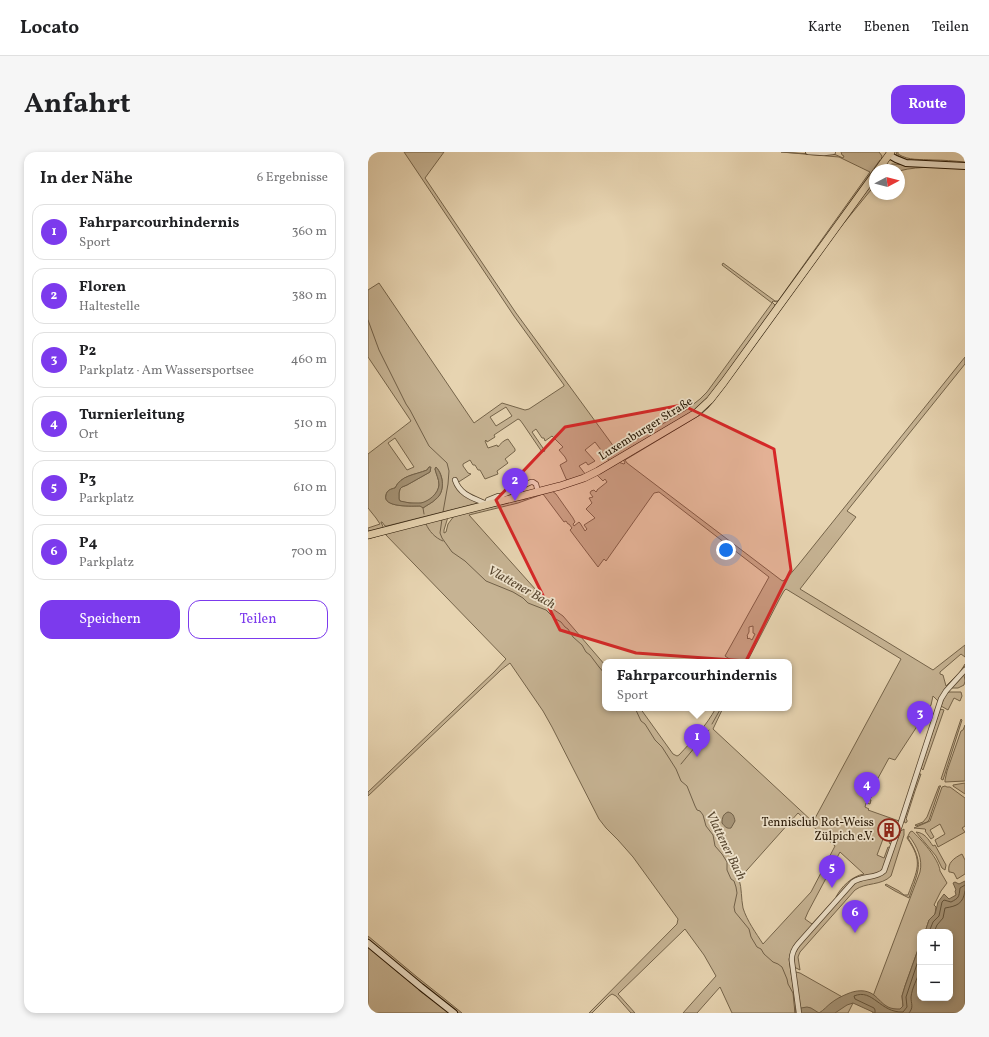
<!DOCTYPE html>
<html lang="de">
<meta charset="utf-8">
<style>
body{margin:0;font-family:Vollkorn,serif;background:#f6f6f6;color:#202124}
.controls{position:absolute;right:12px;bottom:12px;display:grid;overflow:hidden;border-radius:8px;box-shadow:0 2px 6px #0003}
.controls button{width:36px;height:36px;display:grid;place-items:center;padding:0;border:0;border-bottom:1px solid #e0e0e0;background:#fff;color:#202124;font:20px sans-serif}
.compass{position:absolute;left:501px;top:12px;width:36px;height:36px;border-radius:50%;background:#fff;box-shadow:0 2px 6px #0003;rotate:83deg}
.you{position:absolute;left:358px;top:398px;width:14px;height:14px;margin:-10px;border:3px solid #fff;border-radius:50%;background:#1a73e8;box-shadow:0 0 0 6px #1a73e833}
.badge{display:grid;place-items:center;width:26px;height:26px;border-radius:50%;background:#7c3aed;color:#fff;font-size:13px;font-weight:700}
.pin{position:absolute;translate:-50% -33px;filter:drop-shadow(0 1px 2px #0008)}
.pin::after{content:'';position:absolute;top:21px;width:14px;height:12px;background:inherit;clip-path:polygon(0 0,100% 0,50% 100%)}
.popup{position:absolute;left:234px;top:507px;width:190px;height:52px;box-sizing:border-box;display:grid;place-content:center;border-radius:8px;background:#fff;filter:drop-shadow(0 1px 3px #0005);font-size:13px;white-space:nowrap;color:#757577}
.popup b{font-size:15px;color:#202124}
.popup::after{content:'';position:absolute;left:50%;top:100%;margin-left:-8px;border:8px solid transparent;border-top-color:#fff}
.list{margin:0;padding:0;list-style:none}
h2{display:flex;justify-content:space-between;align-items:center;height:52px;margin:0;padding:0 16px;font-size:17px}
h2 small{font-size:13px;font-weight:400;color:#757577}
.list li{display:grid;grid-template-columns:26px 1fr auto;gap:12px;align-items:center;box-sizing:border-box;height:56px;margin:0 8px 8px;padding:0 8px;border:1px solid #e0e0e0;border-radius:12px}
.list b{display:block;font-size:15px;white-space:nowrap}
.list p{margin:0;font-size:13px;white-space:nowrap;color:#757577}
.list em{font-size:13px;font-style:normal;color:#757577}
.actions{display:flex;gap:8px;padding:12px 16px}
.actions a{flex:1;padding:9px 0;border:1px solid #7c3aed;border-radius:12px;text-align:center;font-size:14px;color:#7c3aed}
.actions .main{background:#7c3aed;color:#fff}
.map{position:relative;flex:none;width:597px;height:861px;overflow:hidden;border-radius:12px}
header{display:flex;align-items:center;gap:24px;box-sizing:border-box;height:56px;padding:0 20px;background:#fff;border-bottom:1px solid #e0e0e0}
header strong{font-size:19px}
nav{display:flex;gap:22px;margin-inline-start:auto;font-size:14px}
.intro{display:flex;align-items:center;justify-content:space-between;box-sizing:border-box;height:96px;padding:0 24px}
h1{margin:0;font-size:28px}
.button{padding:10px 18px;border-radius:12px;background:#7c3aed;color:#fff;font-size:14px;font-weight:700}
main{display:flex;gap:24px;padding:0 24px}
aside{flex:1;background:#fff;border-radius:12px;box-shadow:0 2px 6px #0003}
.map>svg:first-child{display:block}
.green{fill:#c6b393;stroke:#75644a;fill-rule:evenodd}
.water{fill:#a59376;stroke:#716048}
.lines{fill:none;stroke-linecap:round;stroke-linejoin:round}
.shore{stroke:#64543c;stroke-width:1}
.stream{stroke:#716048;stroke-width:1}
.street-casing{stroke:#55442e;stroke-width:6}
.secondary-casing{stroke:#241402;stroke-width:8}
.primary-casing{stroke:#241402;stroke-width:8}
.street{stroke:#efe3cc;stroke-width:4.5}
.secondary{stroke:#efe3cc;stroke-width:6}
.primary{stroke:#e7d4b1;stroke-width:7}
.marked{fill:#d62828;fill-opacity:0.2;stroke:#d62828;stroke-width:3;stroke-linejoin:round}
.labels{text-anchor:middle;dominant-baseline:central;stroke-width:3.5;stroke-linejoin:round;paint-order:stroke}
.street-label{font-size:12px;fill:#241402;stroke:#efe3cc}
.poi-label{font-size:12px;fill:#241402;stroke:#efe3cc;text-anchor:end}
.water-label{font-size:13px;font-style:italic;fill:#584730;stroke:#efe3cc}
</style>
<header>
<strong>Locato</strong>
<nav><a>Karte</a><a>Ebenen</a><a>Teilen</a></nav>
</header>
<div class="intro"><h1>Anfahrt</h1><a class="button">Route</a></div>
<main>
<aside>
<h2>In der Nähe<small>6 Ergebnisse</small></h2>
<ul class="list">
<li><span class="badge">1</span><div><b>Fahrparcourhindernis</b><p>Sport</p></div><em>360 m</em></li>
<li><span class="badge">2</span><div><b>Floren</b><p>Haltestelle</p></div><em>380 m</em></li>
<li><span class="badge">3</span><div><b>P2</b><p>Parkplatz · Am Wassersportsee</p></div><em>460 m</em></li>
<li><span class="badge">4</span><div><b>Turnierleitung</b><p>Ort</p></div><em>510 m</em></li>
<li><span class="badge">5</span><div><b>P3</b><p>Parkplatz</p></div><em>610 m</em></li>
<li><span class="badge">6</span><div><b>P4</b><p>Parkplatz</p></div><em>700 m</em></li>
</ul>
<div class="actions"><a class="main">Speichern</a><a>Teilen</a></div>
</aside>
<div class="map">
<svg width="597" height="861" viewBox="0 0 597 861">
<rect width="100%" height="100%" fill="#e7d4b1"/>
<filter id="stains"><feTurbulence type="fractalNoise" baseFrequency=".005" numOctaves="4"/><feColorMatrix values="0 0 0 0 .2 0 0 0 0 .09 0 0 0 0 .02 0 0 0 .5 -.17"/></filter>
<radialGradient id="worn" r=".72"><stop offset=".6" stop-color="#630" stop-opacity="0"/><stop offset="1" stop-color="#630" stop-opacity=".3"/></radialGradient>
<!-- green -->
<path class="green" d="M36,0H76L57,26L148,161L249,299L318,258L332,247L339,240L404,151L354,113L355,111L407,149H410L502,20L471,5L413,0L457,3L466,2L475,6L476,4L474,3L473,0H511L514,4L513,9L412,150H409L405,149L404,150L407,153V157C394,175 380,193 367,212C354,229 342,247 325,261L253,304L250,303L248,306L242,310L227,290L217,298L227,309L220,313L218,310L211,314L218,323L199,329L192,313L199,309L197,305L191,298L195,295L184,284L177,289L176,286H174L168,277L164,280L177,299L174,300L155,272L152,268L150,267L126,283L127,285L119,290L118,288L117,289L120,296L129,293L130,295C132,292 136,288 140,287L147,297V299L137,307L140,311L129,319L130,322L117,327L112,318H110L107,313H105L102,308L95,312V314L100,321L103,322L89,331L94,338L113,348C99,344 91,339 87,326H85C90,340 100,346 114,350L19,374H17L14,370H13L16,377L0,381V376L12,372L8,366L0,356V302L43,269L0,205V138L11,131L106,271L134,251L157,258L161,257L196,234V233L146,164ZM138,255L144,264L128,274L122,265ZM27,286L46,315L39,318L20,291ZM61,315H62V320L39,333L34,335L32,337L31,341V347L32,349L35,350C41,351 49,352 55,351C62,349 71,341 71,332C71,327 68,322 67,317L68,315C76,323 77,340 68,347C64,351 59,353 55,356L53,354C45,354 14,356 18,343C19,338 23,337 27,336C33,323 47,323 59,318Z
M528,0H530V2C541,9 552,7 565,8C575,8 586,9 597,10V12L539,8L529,3Z
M524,12L597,15V17C575,16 553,13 531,19V18H513L515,16Z
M507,26V33L471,77L351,242L340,256L332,263L257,308L259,311L413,428L415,429L419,426L431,412L597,205V212L479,359L488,365L432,437L565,518L597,493V505L593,502L572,520V522L575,523L578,534L592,520L597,512V514L570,549L565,544L563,553L527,608L521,606L503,639L505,640L503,646H500L499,647L503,648L502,652L498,651L497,655L501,657L500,658L531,669L523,692L521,691L522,689L515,687L509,703L516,706L520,695L523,696L516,716L510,721L492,725L468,745C473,735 484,724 496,722L472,700L440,760L437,767L444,772L464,750V751L425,795L421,807L429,861H364L352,835L329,861H315L348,824L336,803L317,777L250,842L267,861H263L248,844L244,842L241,844L224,861H221L309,772L310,767L265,705L250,688L238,676L231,667L184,575L175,559L142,511L133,518L0,644V640L126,520L138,507L17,382L0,387V384L18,382L21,381V379L80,365L76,378V381L78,380L80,372L86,364L146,349L159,347V346L184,339L188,342L205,366L207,370L205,372L206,374L211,370L212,371L217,379L219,377L216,373L227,366L218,357L224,351L221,346L225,345L222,341L223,339L226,338L228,340L229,339V338L239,330L237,327L235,329L229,323L250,310L256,312L257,311L256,309L255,306L329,262ZM291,340L401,425L357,504L366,510H379L412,446L416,439L418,437L533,507L445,670L345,577L355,556H348C338,574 325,588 311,603L309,604L305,602L272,556H237V513L195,464L185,457L101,363L150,351L175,342L196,370L198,369L200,372H201L204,376L202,378L230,415L236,407L238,409L286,341ZM385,474V481L387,482L384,488L381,486L380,487L379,486L380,485L379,484L381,480V475ZM430,661L467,694L443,740L395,792C388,781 379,769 375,756C373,746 374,737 371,727Z
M596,522L597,529L596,533L590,536H583Z
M581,540H593L594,544L592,549L586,546L580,558L573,554C575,549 576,543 581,540Z
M572,557L576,558L555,618L553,616Z
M593,567L594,568L575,628L573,627Z
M597,573V629L577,630V628L579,619L593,579L595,578Z
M551,622H553L547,639L538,667L539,668V670L537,671L536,668Z
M597,631V642L585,634V633Z
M571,634H573L572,635L561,668L559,670L548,674L547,673L555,670L559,665Z
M577,634L579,635H582L597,646V674L594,676L597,680L570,695L567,688L577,682L572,672L562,678L566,685L563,687L557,679L558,678L557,677L546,676L562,669L574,635Z
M536,677V683L523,724C513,734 498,730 487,738L432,800L430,805L432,818L426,815V799L488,730L512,724L531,680Z
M544,679C553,687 571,707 572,719L579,731L573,739L566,753L568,755L567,762L561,768L557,780H552V792L537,834L534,844L535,854L533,861H505L503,858L502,852L552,720C555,707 549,694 541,684L540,686C557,712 550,719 541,746L527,739L517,733L518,732L531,739L536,743H540C549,718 556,710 539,686L542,680Z
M548,680C557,681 560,687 565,694L567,693L578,713L577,718L574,716L568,704Z
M594,702L597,708V722L589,727L586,721L582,720H581C579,711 586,706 594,702Z
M0,784L49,825L78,848L94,861H88L0,789Z
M0,793L84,861H0Z
M428,820L432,821L485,851L480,861H432L427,821Z"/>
<!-- water -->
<path class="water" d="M61,315H63L62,320L39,333L34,335L32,337L31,341V347L32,349L42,351H53C61,349 70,342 71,333C71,327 68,322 67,317L68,315C76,324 77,340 68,347C64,351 59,353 55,356L52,354C45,354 14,356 18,343C19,338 23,337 27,336C33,323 47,323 59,318Z
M360,660C365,661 366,664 367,669L363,676C359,677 357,675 354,671C354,666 355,662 360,660Z
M597,729V861H507L485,851L479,853L467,861H427V857L439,855L443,856L451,861C456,858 459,854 463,851C468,847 474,844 479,842C488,838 498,837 506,843C511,847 514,852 520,855C524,857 528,857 532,857L535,854L534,844L537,834L552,792V846H582V780H557L561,768L567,762L570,750L576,742L581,747L588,743L587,739L588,738L585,731L587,730L591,732Z"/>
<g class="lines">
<!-- shore -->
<path class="shore" d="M561,780L565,770L571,764L574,750L576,748L583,750C591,746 591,745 592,736L597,733
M566,780L569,773L575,766L577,756C589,754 595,752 597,739
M507,861V858L506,856L487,847L486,844C505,836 512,861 535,860L539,855L538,845L552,803
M541,861C546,855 543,852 543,845C544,836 549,827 552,819"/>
<!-- stream -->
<path class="stream" d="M470,67L512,8
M0,168L11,198L38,252L42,258L61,294L79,311L81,319L80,332L75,360
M55,356L56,362
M74,367L72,381L74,386L84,400L97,409L118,429L145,440L155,446L160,451L178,458L186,466L193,470L197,475L200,477L205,485L214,493L218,500L222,503L231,515L237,522
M58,372C61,379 67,386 75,389
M379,506L386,494
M267,556L273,569L277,572L287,588L294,595L308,617L313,629L319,634L327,654L329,658L332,659L335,663L338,674L345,683L347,694L354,702L359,710V718L363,727L366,729L368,735L369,741L366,755L367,760L381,777L383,785L389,795L393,797L396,802L405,810L410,812L414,815L419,827L420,832L425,841L427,861
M344,572L353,556
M313,612L341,578
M20,812L49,836
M52,839L66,849"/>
<!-- street casing -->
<g class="street-casing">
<path id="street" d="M440,0L456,1L465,0
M87,328C92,343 105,346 119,352L120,348L130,344L132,345L134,349
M133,347V344L135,343L163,330H165L168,332L170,340
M431,861L424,810C423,803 425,798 430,792L485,730C495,723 508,727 516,719L532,673L573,547L578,539L597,518"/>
</g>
<!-- secondary casing -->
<g class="secondary-casing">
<path id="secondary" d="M521,3L528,7L538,11L597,14
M0,791L53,835L86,861"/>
</g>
<!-- primary casing -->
<g class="primary-casing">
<path id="primary" d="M510,18L523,0
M0,383L192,334L216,326L230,319L328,261L342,248L356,230L507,22"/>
</g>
<!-- street -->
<use href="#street" class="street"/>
<!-- secondary -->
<use href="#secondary" class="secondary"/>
<!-- primary -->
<use href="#primary" class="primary"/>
</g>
<!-- marked area -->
<path class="marked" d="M314,253L406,297L423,418L378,509L268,501L192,478L128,348L197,275Z"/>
<!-- icons -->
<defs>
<g id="building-ring" transform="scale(1.15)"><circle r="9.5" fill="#efe3cc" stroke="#8f2418" stroke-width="1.5"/><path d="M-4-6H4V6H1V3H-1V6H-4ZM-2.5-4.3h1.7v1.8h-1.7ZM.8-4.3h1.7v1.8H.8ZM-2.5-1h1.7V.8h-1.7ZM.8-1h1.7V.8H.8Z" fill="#8f2418"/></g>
</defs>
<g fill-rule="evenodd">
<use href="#building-ring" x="521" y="678"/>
</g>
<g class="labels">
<!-- street labels -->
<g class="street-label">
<text transform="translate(278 277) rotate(-32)">Luxemburger Straße</text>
</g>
<!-- poi labels -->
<g class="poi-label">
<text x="506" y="671">Tennisclub Rot-Weiss<tspan x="506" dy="14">Zülpich e.V.</tspan></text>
</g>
<!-- water labels -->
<g class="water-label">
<text transform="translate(153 436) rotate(29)">Vlattener Bach</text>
<text transform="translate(357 694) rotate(64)">Vlattener Bach</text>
</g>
</g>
<rect width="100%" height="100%" filter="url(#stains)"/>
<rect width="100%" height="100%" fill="url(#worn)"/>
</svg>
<div class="controls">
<button>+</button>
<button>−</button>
</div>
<svg class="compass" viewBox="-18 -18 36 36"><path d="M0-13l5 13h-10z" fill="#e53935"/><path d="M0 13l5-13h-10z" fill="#757577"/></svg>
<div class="you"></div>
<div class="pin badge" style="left:329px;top:605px">1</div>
<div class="popup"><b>Fahrparcourhindernis</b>Sport</div>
<div class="pin badge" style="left:147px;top:349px">2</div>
<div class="pin badge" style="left:552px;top:582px">3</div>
<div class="pin badge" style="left:499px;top:653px">4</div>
<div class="pin badge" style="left:464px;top:736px">5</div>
<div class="pin badge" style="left:487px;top:781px">6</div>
</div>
</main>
